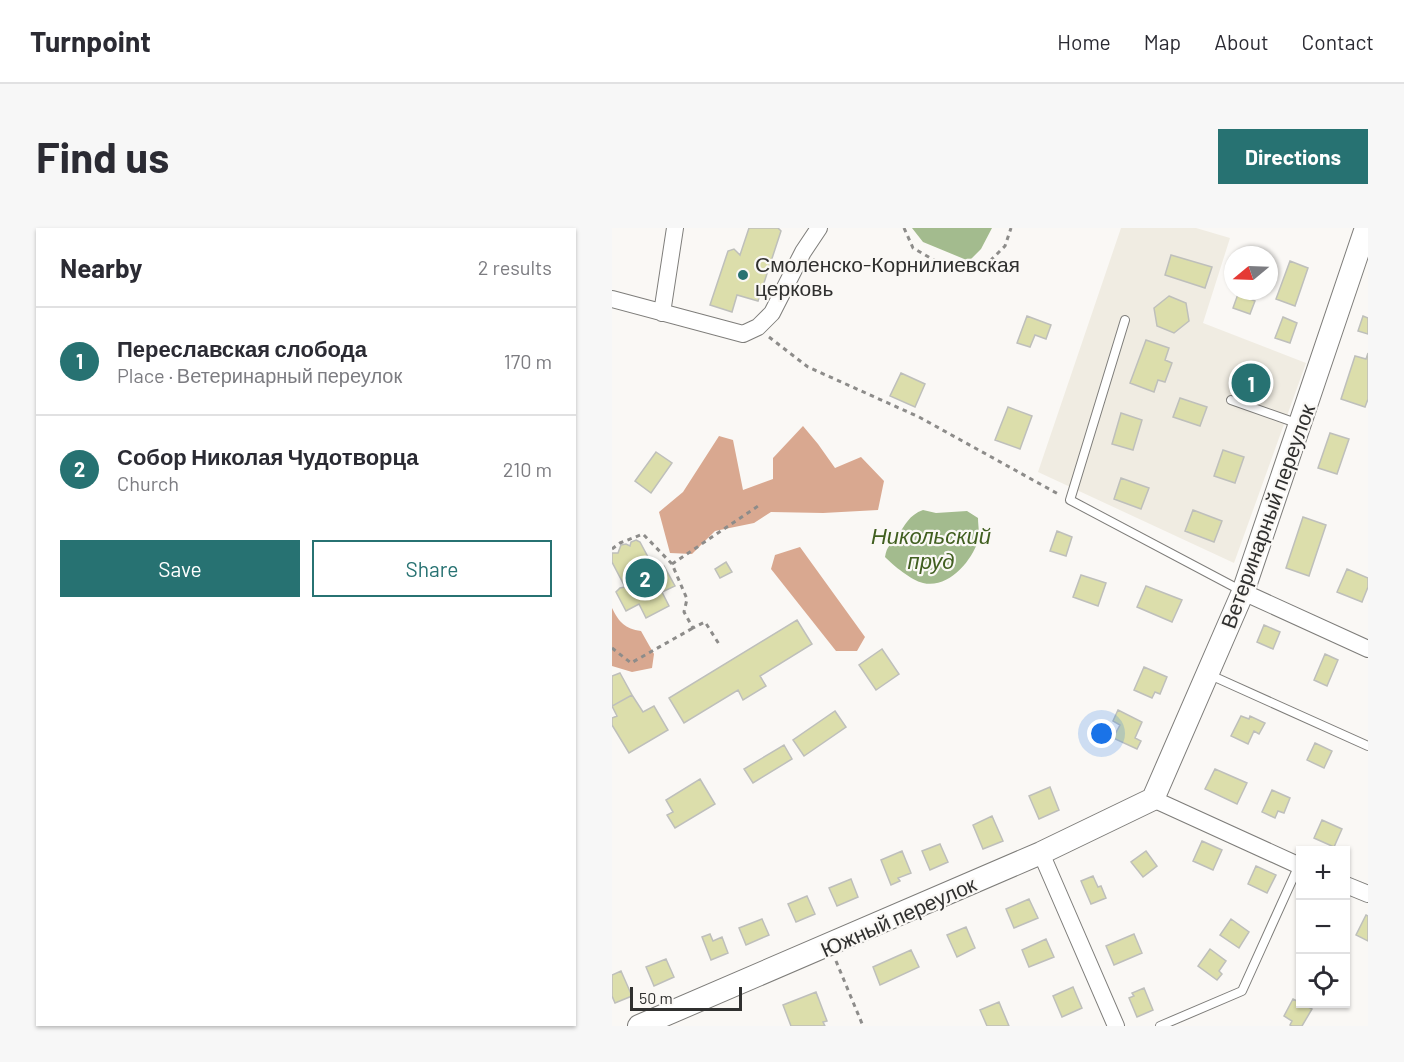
<!DOCTYPE html>
<meta charset="utf-8">
<style>
body{margin:0;font-family:Barlow,sans-serif;background:#f7f7f7;color:#2b2b33}
.controls{position:absolute;right:18px;bottom:18px;display:grid;overflow:hidden;border-radius:0px;box-shadow:0 2px 4px #0004}
.controls button{width:54px;height:54px;display:grid;place-items:center;padding:0;border:0;border-bottom:2px solid #e1e1e2;background:#fff;color:#2b2b33;font:30px sans-serif}
.compass{position:absolute;left:612px;top:18px;width:54px;height:54px;border-radius:50%;background:#fff;box-shadow:0 2px 4px #0004;rotate:251deg}
.scale{position:absolute;left:18px;bottom:15px;width:112px;box-sizing:border-box;padding-left:6px;border:3px solid #30302f;border-top:0;font-size:16px;line-height:21px;white-space:nowrap;color:#30302f;-webkit-text-stroke:4px #faf8f5;paint-order:stroke}
.you{position:absolute;left:490px;top:506px;width:21px;height:21px;margin:-15px;border:4px solid #fff;border-radius:50%;background:#1a73e8;box-shadow:0 0 0 9px #1a73e833}
.badge{display:grid;place-items:center;width:39px;height:39px;border-radius:50%;background:#277272;color:#fff;font-size:20px;font-weight:700}
.pin{position:absolute;translate:-50% -50%;border:3px solid #fff;box-shadow:0 2px 6px #0006}
.list{margin:0;padding:0;list-style:none}
h2{display:flex;justify-content:space-between;align-items:center;height:78px;margin:0;padding:0 24px;font-size:26px}
h2 small{font-size:20px;font-weight:400;color:#7c7c81}
.list li{display:grid;grid-template-columns:39px 1fr auto;gap:18px;align-items:center;box-sizing:border-box;height:108px;padding:0 24px;border-top:2px solid #e1e1e2}
.list b{display:block;font-size:22px;white-space:nowrap}
.list p{margin:0;font-size:20px;white-space:nowrap;color:#7c7c81}
.list em{font-size:20px;font-style:normal;color:#7c7c81}
.actions{display:flex;gap:12px;padding:18px 24px}
.actions a{flex:1;padding:14px 0;border:2px solid #277272;border-radius:0px;text-align:center;font-size:21px;color:#277272}
.actions .main{background:#277272;color:#fff}
.icon{flex:none;width:33px;height:33px;fill:none;stroke:currentColor;stroke-width:2;stroke-linecap:round;stroke-linejoin:round}
.map{position:relative;flex:none;width:756px;height:798px;overflow:hidden;border-radius:0px}
header{display:flex;align-items:center;gap:36px;box-sizing:border-box;height:84px;padding:0 30px;background:#fff;border-bottom:2px solid #e1e1e2}
header strong{font-size:28px}
nav{display:flex;gap:33px;margin-inline-start:auto;font-size:21px}
.intro{display:flex;align-items:center;justify-content:space-between;box-sizing:border-box;height:144px;padding:0 36px}
h1{margin:0;font-size:42px}
.button{padding:15px 27px;border-radius:0px;background:#277272;color:#fff;font-size:21px;font-weight:700}
main{display:flex;gap:36px;padding:0 36px}
aside{flex:1;background:#fff;border-radius:0px;box-shadow:0 2px 4px #0004}
.map>svg:first-child{display:block}
.built{fill:#f0ece2}
.forest{fill:#d9a890}
.water{fill:#a3bb8e}
.building{fill:#dcdeab;stroke:#bebfbb;stroke-width:1.5}
.lines{fill:none;stroke-linecap:round;stroke-linejoin:round}
.lane-casing{stroke:#7e7d7a;stroke-width:10}
.street-casing{stroke:#7e7d7a;stroke-width:18}
.secondary-casing{stroke:#7e7d7a;stroke-width:24}
.path{stroke:#8d8c8a;stroke-width:3;stroke-dasharray:4.5 4.5;stroke-linecap:butt}
.lane{stroke:#fff;stroke-width:8}
.street{stroke:#fff;stroke-width:16}
.secondary{stroke:#fff;stroke-width:22}
.poi-dot{fill:#277272;stroke:#faf8f5;stroke-width:2}
.labels{text-anchor:middle;dominant-baseline:central;stroke-width:4.5;stroke-linejoin:round;paint-order:stroke}
.poi-label{font-size:21px;fill:#30302f;stroke:#faf8f5;text-anchor:start}
.street-label{font-size:21px;fill:#30302f;stroke:#faf8f5}
.water-label{font-size:22px;font-style:italic;fill:#415f20;stroke:#faf8f5}
</style>
<header>
<strong>Turnpoint</strong>
<nav><a>Home</a><a>Map</a><a>About</a><a>Contact</a></nav>
</header>
<div class="intro"><h1>Find us</h1><a class="button">Directions</a></div>
<main>
<aside>
<h2>Nearby<small>2 results</small></h2>
<ul class="list">
<li><span class="badge">1</span><div><b>Переславская слобода</b><p>Place · Ветеринарный переулок</p></div><em>170 m</em></li>
<li><span class="badge">2</span><div><b>Собор Николая Чудотворца</b><p>Church</p></div><em>210 m</em></li>
</ul>
<div class="actions"><a class="main">Save</a><a>Share</a></div>
</aside>
<div class="map">
<svg width="756" height="798" viewBox="0 0 756 798">
<rect width="100%" height="100%" fill="#faf8f5"/>
<!-- built -->
<path class="built" d="M509,0H584L618,10L591,95L694,135L622,335L426,244Z"/>
<!-- forest -->
<path class="forest" d="M191,198L206,216L223,240L249,229L272,253L266,282L211,285L159,284L142,295L103,303L80,326L58,325L47,284L71,264L107,208L121,212L131,262L161,251V230Z
M188,319L253,409L245,423H224L159,341L163,327Z
M0,380C7,394 13,401 29,403L42,426L40,440L20,444L0,438Z"/>
<!-- water -->
<path class="water" d="M300,0H380L369,21L357,33L311,14Z
M311,282L324,285L355,283L366,290C366,297 368,307 366,313C359,334 336,361 311,355C299,352 282,338 273,329C275,318 278,317 285,309C293,297 297,287 311,282Z"/>
<!-- building -->
<path class="building" d="M137,0H166L169,3L146,73L125,67L120,84L98,77L116,23L122,21L128,27Z
M559,27L600,39L593,60L553,47Z
M678,33L696,40L683,78L664,71Z
M626,66L643,73L638,86L621,80Z
M557,68L574,75L577,93L562,105L545,98L542,80Z
M415,88L439,97L434,111L423,107L418,119L405,115Z
M751,88L756,90V106L746,103Z
M671,89L685,95L678,115L663,110Z
M534,112L557,120L553,132L560,135L553,154L546,152L542,164L518,155Z
M756,125V171L753,179L729,171L743,128L754,131Z
M629,139L658,149L650,172L621,162Z
M289,145L313,156L303,179L278,168Z
M568,170L595,179L588,198L561,189Z
M396,179L420,188L408,221L383,212Z
M509,185L530,192L521,222L500,216Z
M718,205L737,211L725,246L706,240Z
M611,222L632,229L623,255L602,248Z
M44,224L60,235L39,265L23,253Z
M509,250L537,260L529,281L502,271Z
M581,282L610,293L602,314L573,303Z
M691,289L714,297L697,348L674,340Z
M445,303L460,309L454,328L438,323Z
M24,312L28,314L43,342L46,338H52L63,358L50,364L57,378L34,390L27,376L14,383L4,364L8,360L13,359L0,334V325H6L9,317L14,316L18,318L19,314Z
M114,334L120,344L108,350L103,341Z
M735,341L756,350V359L750,374L725,364Z
M469,347L494,355L486,378L461,369Z
M534,358L570,372L560,394L525,379Z
M185,392L200,416L148,448L154,458L131,472L126,462L72,495L57,470Z
M652,397L668,404L661,421L645,414Z
M270,421L287,446L264,462L247,437Z
M713,426L726,432L715,458L702,452Z
M532,439L555,449L548,466L543,464L540,470L522,462Z
M8,445L20,467L0,478V448Z
M20,467L31,484L42,478L56,502L17,525L0,497V490L5,488L0,478Z
M506,482L530,494L523,510L529,513L525,521L501,510L508,497L501,493Z
M223,483L234,499L192,528L181,512Z
M629,488L637,491L638,488L653,495L647,506L642,503L636,516L619,508Z
M703,515L720,523L712,540L695,532Z
M172,517L180,531L141,555L132,541Z
M603,541L635,555L625,576L593,561Z
M88,551L103,576L63,600L55,587L61,584L54,572Z
M438,559L447,582L427,591L417,568Z
M660,562L678,570L672,585L666,583L663,590L650,584Z
M380,588L391,613L371,621L361,597Z
M710,592L730,601L722,619L702,610Z
M590,613L610,622L601,642L581,633Z
M328,616L336,634L318,642L310,623Z
M290,623L299,645L286,650L288,653L279,657L269,632Z
M534,623L545,638L531,649L519,634Z
M644,638L664,647L655,665L636,656Z
M481,648L486,659L489,658L494,670L479,676L469,653Z
M239,651L246,669L225,678L217,660Z
M195,668L203,686L184,694L176,676Z
M417,671L426,690L402,700L394,681Z
M754,687L756,688V713L744,707Z
M150,691L157,707L134,717L127,700Z
M619,691L637,704L627,720L608,707Z
M354,699L363,720L345,729L335,707Z
M98,706L101,713L110,709L116,725L99,732L90,709Z
M522,706L530,725L502,737L494,718Z
M434,711L442,729L417,739L410,722Z
M598,721L614,733L607,743L610,746L605,752L586,738Z
M299,722L307,739L268,757L261,739Z
M54,731L62,749L42,758L34,739Z
M9,743L20,768L3,775L0,768V747Z
M461,759L470,780L450,789L441,768Z
M532,760L541,782L525,789L517,770L522,768L520,765Z
M204,764L215,793L211,794L213,798H179L171,777Z
M681,771L700,781L690,798H680L678,797L680,793L672,788Z
M387,774L397,798H375L368,782Z"/>
<g class="lines">
<!-- lane casing -->
<g class="lane-casing">
<path id="lane" d="M513,92L458,272L630,363
M619,172L687,196
M596,446L756,518
M548,798L630,763L687,637"/>
</g>
<!-- street casing -->
<g class="street-casing">
<path id="street" d="M0,71L131,106L146,99L160,85L191,24L207,0
M50,85L63,0
M631,364L756,421
M541,571L688,638
M429,625L504,798
M734,657L756,666"/>
</g>
<!-- secondary casing -->
<g class="secondary-casing">
<path id="secondary" d="M27,798L429,625L541,571L631,364L754,0"/>
</g>
<!-- path -->
<path class="path" d="M292,0L301,20L341,43L353,44L378,33L393,18L399,0
M157,109L196,139L307,189L448,267
M0,321L8,315L31,306L60,336L75,371L72,384L81,400L93,394L107,416
M60,336L146,278
M0,420L19,435L81,400
M224,733L251,798"/>
<!-- lane -->
<use href="#lane" class="lane"/>
<!-- street -->
<use href="#street" class="street"/>
<!-- secondary -->
<use href="#secondary" class="secondary"/>
</g>
<!-- markers -->
<circle class="poi-dot" cx="131" cy="47" r="6"/>
<g class="labels">
<!-- poi labels -->
<g class="poi-label">
<text x="143" y="35">Смоленско-Корнилиевская<tspan x="143" dy="24">церковь</tspan></text>
</g>
<!-- street labels -->
<g class="street-label">
<text transform="translate(655 288) rotate(-70)">Ветеринарный переулок</text>
<text transform="translate(286 688) rotate(-24)">Южный переулок</text>
</g>
<!-- water labels -->
<g class="water-label">
<text x="319" y="307">Никольский<tspan x="319" dy="25">пруд</tspan></text>
</g>
</g>
</svg>
<div class="controls">
<button>+</button>
<button>−</button>
<button><svg class="icon" aria-label="locate" viewBox="0 0 24 24"><circle cx="12" cy="12" r="6"/><path d="M12 2v4M12 18v4M2 12h4M18 12h4"/></svg></button>
</div>
<svg class="compass" viewBox="-18 -18 36 36"><path d="M0-13l5 13h-10z" fill="#e53935"/><path d="M0 13l5-13h-10z" fill="#7c7c81"/></svg>
<div class="scale">50 m</div>
<div class="you"></div>
<div class="pin badge" style="left:639px;top:155px">1</div>
<div class="pin badge" style="left:33px;top:350px">2</div>
</div>
</main>
